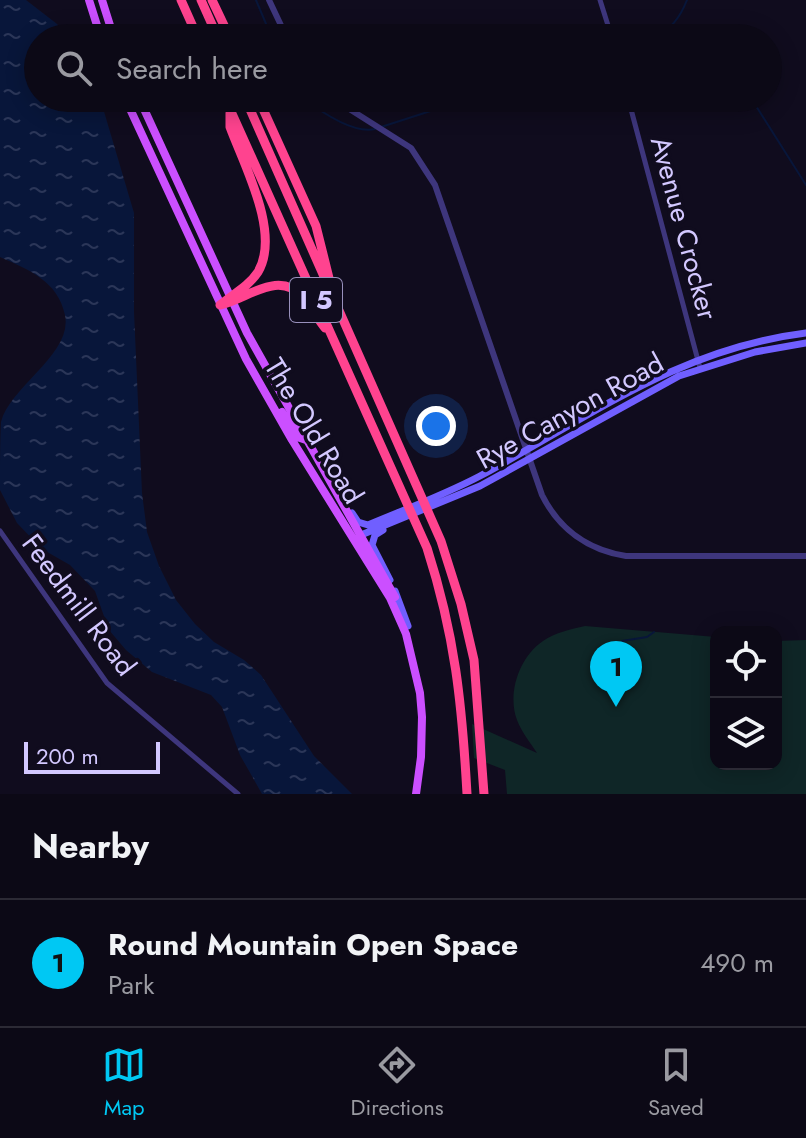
<!DOCTYPE html>
<style>
body{margin:0;font-family:Jost,sans-serif;background:#15121f;color:#f1f3f6}
.controls{position:absolute;right:24px;bottom:24px;display:grid;overflow:hidden;border-radius:16px;box-shadow:0 4px 20px #0003}
.controls button{width:72px;height:72px;display:grid;place-items:center;padding:0;border:0;border-bottom:2px solid #2c2a35;background:#0c0916;color:#f1f3f6;font:40px sans-serif}
.scale{position:absolute;left:24px;bottom:20px;width:136px;box-sizing:border-box;padding-left:8px;border:4px solid #d3c8ff;border-top:0;font-size:22px;line-height:28px;white-space:nowrap;color:#d3c8ff;-webkit-text-stroke:6px #100c1e;paint-order:stroke}
.you{position:absolute;left:436px;top:426px;width:28px;height:28px;margin:-20px;border:6px solid #fff;border-radius:50%;background:#1a73e8;box-shadow:0 0 0 12px #1a73e833}
.badge{display:grid;place-items:center;width:52px;height:52px;border-radius:50%;background:#00c8f3;color:#111;font-size:26px;font-weight:700}
.pin{position:absolute;translate:-50% -66px;filter:drop-shadow(0 2px 4px #0008)}
.pin::after{content:'';position:absolute;top:42px;width:28px;height:24px;background:inherit;clip-path:polygon(0 0,100% 0,50% 100%)}
.list{margin:0;padding:0;list-style:none}
h2{display:flex;justify-content:space-between;align-items:center;height:104px;margin:0;padding:0 32px;font-size:34px}
h2 small{font-size:26px;font-weight:400;color:#9a9aa1}
.list li{display:grid;grid-template-columns:52px 1fr auto;gap:24px;align-items:center;box-sizing:border-box;height:128px;padding:0 32px;border-top:2px solid #2c2a35}
.list b{display:block;font-size:30px;white-space:nowrap}
.list p{margin:0;font-size:26px;white-space:nowrap;color:#9a9aa1}
.list em{font-size:26px;font-style:normal;color:#9a9aa1}
.icon{flex:none;width:44px;height:44px;fill:none;stroke:currentColor;stroke-width:2;stroke-linecap:round;stroke-linejoin:round}
.map{position:relative;flex:none;width:806px;height:794px;overflow:hidden}
.search{position:absolute;background:#0c0916;box-shadow:0 4px 20px #0003;left:24px;right:24px;top:24px;height:88px;display:flex;align-items:center;gap:20px;box-sizing:border-box;padding:0 28px;border-radius:44px;color:#9a9aa1;font-size:30px}
.sheet{height:232px;background:#0c0916}
nav{display:flex;justify-content:space-around;align-items:center;box-sizing:border-box;height:112px;border-top:2px solid #2c2a35;background:#0c0916;font-size:22px;color:#9a9aa1}
nav a{display:grid;justify-items:center;gap:4px}
nav .on{color:#00c8f3}
.map>svg:first-child{display:block}
.park{fill:#0f2627}
.water{fill:url(#water-ripples)}
.lines{fill:none;stroke-linecap:round;stroke-linejoin:round}
.stream{stroke:#08163a;stroke-width:2}
.minor{stroke:#3e367d;stroke-width:5}
.tertiary{stroke:#3e367d;stroke-width:6}
.secondary{stroke:#705fff;stroke-width:7}
.primary{stroke:#cb4fff;stroke-width:8}
.motorway{stroke:#ff438f;stroke-width:9}
.labels{text-anchor:middle;dominant-baseline:central;stroke-width:7;stroke-linejoin:round;paint-order:stroke}
.shield{fill:#100c1e;stroke:#9890bc;stroke-width:2}
.shield-label{font-size:26px;font-weight:bold;fill:#d3c8ff}
.street-label{font-size:28px;fill:#d3c8ff;stroke:#100c1e}
</style>
<div class="map">
<svg width="806" height="794" viewBox="0 0 806 794">
<defs>
<pattern id="water-ripples" width="26" height="14" patternUnits="userSpaceOnUse" patternTransform="scale(2)"><rect width="26" height="14" fill="#08163a"/><path d="M2 4q2-2 4 0t4 0M15 11q2-2 4 0t4 0" fill="none" stroke="#2b3658"/></pattern>
</defs>
<rect width="100%" height="100%" fill="#100c1e"/>
<!-- park -->
<path class="park" d="M585,626L716,637V764H776V641L806,640V794H507L505,770L474,758L472,724L537,753C530,742 522,733 517,720C507,694 519,657 543,641C554,633 571,629 585,626Z"/>
<!-- water -->
<path class="water" d="M0,0H26L57,24L68,38H38V98H100L134,213V312L142,493L147,532L159,566L176,600L195,624L214,642L244,660L261,675L314,756L352,794H262L240,755L222,707L211,695L152,672L126,650L109,630L95,591L70,565L42,549L17,523L0,490C0,471 0,440 1,422C10,386 73,354 65,315C58,281 29,270 0,257Z"/>
<g class="lines">
<!-- stream -->
<path class="stream" d="M256,0L272,38
M654,38C671,29 680,18 687,0
M303,98C320,111 353,134 375,129
M751,98L806,185
M381,127L471,98
M622,641L647,637L654,632"/>
<!-- minor -->
<path class="minor" d="M600,0L612,38
M409,38L436,29
M628,98L700,368
M0,531L107,683L238,794"/>
<!-- tertiary -->
<path class="tertiary" d="M269,0L287,38
M332,98L411,148L435,185L542,495C559,529 588,550 626,556H806"/>
<!-- secondary -->
<path class="secondary" d="M352,513L358,522L368,525C406,509 444,495 480,476C590,417 678,349 806,333
M383,530L375,535L372,545L390,580
M361,535L480,486L679,376L755,352L806,343
M395,591L408,626"/>
<!-- primary -->
<path class="primary" d="M89,0L101,38
M102,0L114,38
M125,98L246,359L292,440L390,598L406,634L420,693L422,717L421,757L416,794
M139,98L247,333L395,597
M282,412L297,437L306,440"/>
<!-- motorway -->
<path class="motorway" d="M181,0L198,38
M201,0L218,38
M212,0L230,38
M225,98L427,548C455,635 462,703 467,794
M245,98L441,541L461,604L474,660L484,794
M258,98L316,226L329,278
M220,305C233,294 248,287 258,272C281,233 244,165 230,127V113
M220,305C248,299 278,269 303,297C311,306 317,318 325,328"/>
</g>
<g class="labels">
<!-- shield labels -->
<rect class="shield" x="290" y="278" width="52" height="44" rx="6"/>
<g class="shield-label">
<text x="316" y="300">I 5</text>
</g>
<!-- street labels -->
<g class="street-label">
<text transform="translate(684 228) rotate(75)">Avenue Crocker</text>
<text transform="translate(570 411) rotate(-29)">Rye Canyon Road</text>
<text transform="translate(314 431) rotate(59)">The Old Road</text>
<text transform="translate(79 605) rotate(53)">Feedmill Road</text>
</g>
</g>
</svg>
<div class="controls">
<button><svg class="icon" aria-label="locate" viewBox="0 0 24 24"><circle cx="12" cy="12" r="6"/><path d="M12 2v4M12 18v4M2 12h4M18 12h4"/></svg></button>
<button><svg class="icon" aria-label="layers" viewBox="0 0 24 24"><path d="M12 4l9 5-9 5-9-5zM3 14l9 5 9-5"/></svg></button>
</div>
<div class="scale">200 m</div>
<div class="you"></div>
<div class="pin badge" style="left:616px;top:707px">1</div>
<div class="search"><svg class="icon" aria-label="search" viewBox="0 0 24 24"><circle cx="10" cy="10" r="6"/><path d="M15 15l6 6"/></svg>Search here</div>
</div>
<section class="sheet">
<h2>Nearby<small></small></h2>
<ul class="list">
<li><span class="badge">1</span><div><b>Round Mountain Open Space</b><p>Park</p></div><em>490 m</em></li>
</ul>
</section>
<nav>
<a class="on"><svg class="icon" aria-label="map" viewBox="0 0 24 24"><path d="M3 6l6-2 6 2 6-2v14l-6 2-6-2-6 2zM9 4v14M15 6v14"/></svg>Map</a>
<a><svg class="icon" aria-label="directions" viewBox="0 0 24 24"><path d="M12 3l9 9-9 9-9-9zM9 14v-3h6M13 9l2 2-2 2"/></svg>Directions</a>
<a><svg class="icon" aria-label="saved" viewBox="0 0 24 24"><path d="M7 4h10v16l-5-4-5 4z"/></svg>Saved</a>
</nav>
